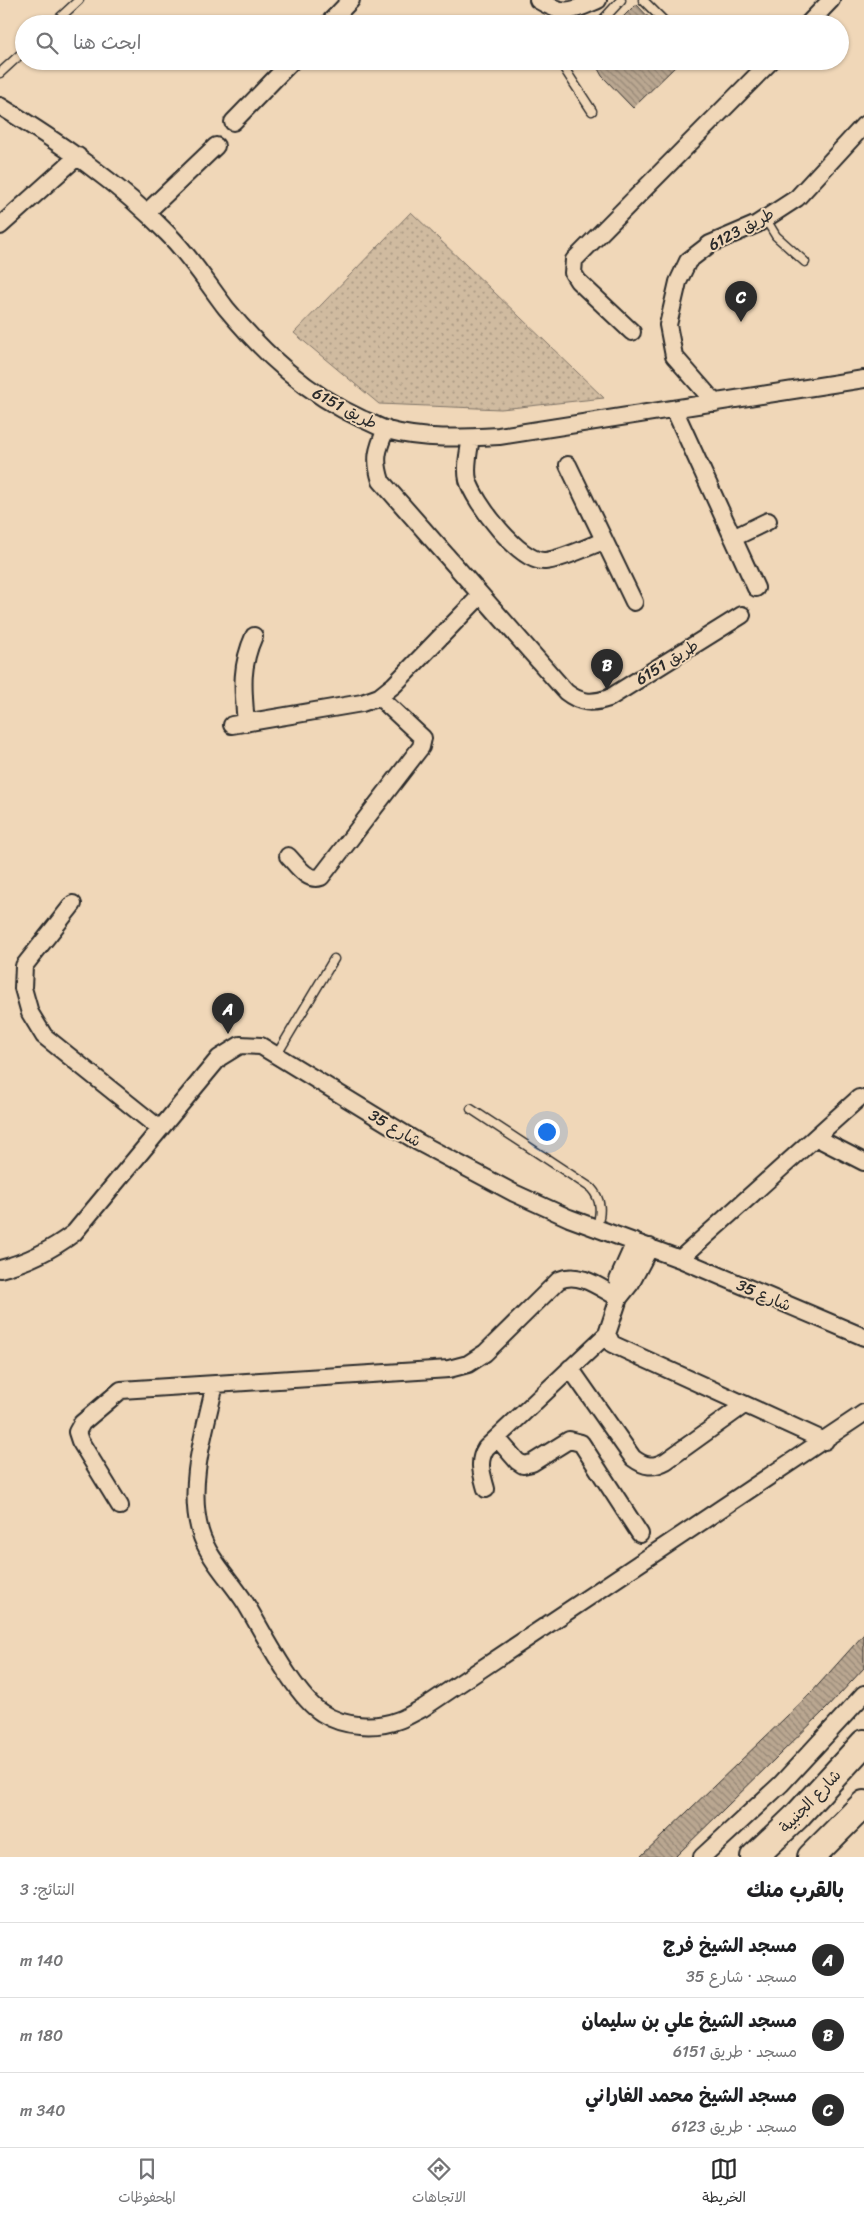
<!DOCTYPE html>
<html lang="ar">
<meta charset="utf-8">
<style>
body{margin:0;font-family:Sriracha,"Playpen Sans Arabic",sans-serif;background:#f2f2f2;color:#202124;direction:rtl}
.you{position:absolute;left:546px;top:1131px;width:18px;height:18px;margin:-12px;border:4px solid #fff;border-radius:50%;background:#1a73e8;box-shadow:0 0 0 8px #1a73e833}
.badge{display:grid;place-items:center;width:32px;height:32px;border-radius:50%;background:#2b2b2b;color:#fff;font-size:16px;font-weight:700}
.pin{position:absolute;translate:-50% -41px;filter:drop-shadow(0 1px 2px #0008)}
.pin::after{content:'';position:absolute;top:26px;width:18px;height:15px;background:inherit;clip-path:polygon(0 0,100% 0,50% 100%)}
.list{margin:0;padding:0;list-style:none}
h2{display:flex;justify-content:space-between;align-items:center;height:65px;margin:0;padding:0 20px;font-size:21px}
h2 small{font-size:16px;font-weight:400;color:#757577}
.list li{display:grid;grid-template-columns:32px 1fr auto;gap:15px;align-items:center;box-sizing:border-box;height:75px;padding:0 20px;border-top:1px solid #e0e0e0}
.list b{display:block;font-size:19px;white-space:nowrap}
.list p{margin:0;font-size:16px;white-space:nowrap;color:#757577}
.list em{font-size:16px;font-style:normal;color:#757577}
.icon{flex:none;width:28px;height:28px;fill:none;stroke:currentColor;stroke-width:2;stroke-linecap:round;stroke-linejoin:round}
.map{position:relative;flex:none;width:864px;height:1857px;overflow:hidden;direction:ltr}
.search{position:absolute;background:#fff;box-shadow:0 1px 4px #0004;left:15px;right:15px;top:15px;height:55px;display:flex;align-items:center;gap:12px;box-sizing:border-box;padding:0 18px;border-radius:28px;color:#757577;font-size:19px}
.sheet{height:290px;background:#fff}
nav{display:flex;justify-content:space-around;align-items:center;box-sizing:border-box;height:70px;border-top:1px solid #e0e0e0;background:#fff;font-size:14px;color:#757577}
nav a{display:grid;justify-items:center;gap:2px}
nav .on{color:#2b2b2b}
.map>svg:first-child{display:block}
.grass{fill:url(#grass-dots);stroke:#7e7366}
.building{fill:url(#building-back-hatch);stroke:#2b2b2b}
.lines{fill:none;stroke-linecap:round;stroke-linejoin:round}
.lane-casing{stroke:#2b2b2b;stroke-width:11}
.street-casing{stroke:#2b2b2b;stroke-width:20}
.primary-casing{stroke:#2b2b2b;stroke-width:30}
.lane{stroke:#f0d7b8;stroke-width:8}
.street{stroke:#f0d7b8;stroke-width:16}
.primary{stroke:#f0d7b8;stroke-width:26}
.labels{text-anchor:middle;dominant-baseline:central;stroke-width:4;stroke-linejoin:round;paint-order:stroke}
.street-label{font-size:16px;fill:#2b2b2b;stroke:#f0d7b8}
</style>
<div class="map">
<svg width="864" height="1857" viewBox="0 0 864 1857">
<defs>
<pattern id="grass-dots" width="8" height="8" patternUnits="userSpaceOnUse" patternTransform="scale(1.25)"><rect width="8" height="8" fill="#d0bba0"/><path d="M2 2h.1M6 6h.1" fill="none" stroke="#a99883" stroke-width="1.8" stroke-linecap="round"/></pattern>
<pattern id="building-back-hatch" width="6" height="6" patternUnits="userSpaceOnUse" patternTransform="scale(1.25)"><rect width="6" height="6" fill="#baa791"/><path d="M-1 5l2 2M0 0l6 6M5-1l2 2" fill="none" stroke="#978877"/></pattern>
</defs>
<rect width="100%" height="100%" fill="#f0d7b8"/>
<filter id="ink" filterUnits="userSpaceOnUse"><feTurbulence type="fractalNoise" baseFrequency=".02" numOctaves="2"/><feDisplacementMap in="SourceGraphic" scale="10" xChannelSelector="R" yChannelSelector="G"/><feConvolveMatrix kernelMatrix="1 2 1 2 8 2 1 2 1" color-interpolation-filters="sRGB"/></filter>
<g filter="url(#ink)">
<!-- grass -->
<path class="grass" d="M411,212L604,398L501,409L379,404L294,333Z"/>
<!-- building -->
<path class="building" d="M636,4L655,24H616Z
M596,61H681L633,108L602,76L596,65Z
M864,1634V1668L826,1709L675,1857H640L811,1693Z"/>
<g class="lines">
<!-- lane casing -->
<g class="lane-casing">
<path id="lane" d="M643,0L667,24
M53,24L79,0
M599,24L621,0
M565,61L564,68L592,111
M0,73L24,51
M765,218L776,236L805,262
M276,1056L334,959
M471,1109L591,1188C602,1200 601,1212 597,1227"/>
</g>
<!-- street casing -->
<g class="street-casing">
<path id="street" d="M538,0C565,16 570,12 598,0
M328,24L351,0
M808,24L831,0
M0,106C60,143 119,183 168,234C190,256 207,283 226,308C264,354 307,394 362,419C370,422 378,427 387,430C423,440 462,438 499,436L864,379
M233,122L292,61
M147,212L216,146
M0,226L78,156
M632,332L578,281L573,273L574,260L771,61
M715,403L674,356L668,325L678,282L688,261L710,244L757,224L797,198L864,125
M674,409L756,588
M386,429C377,450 374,459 381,481L566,692C580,703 592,704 609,698L742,615
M471,438C469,450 465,467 468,480C474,502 520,563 545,561C560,560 588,547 603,541
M568,465L634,602
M733,538L768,521
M246,723C243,690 240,667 254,636
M232,725L362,703L379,697L394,685L481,595
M288,856C297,865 307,882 321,877L421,747L423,738L379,697
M73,904L24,966L23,988L30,1013L44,1036L160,1129
M817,1138L864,1162
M650,1247L631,1283L619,1298L607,1334L612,1344L825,1441
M680,1259L859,1098
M0,1269C28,1262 50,1251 74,1233L219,1058L240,1045L261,1046L418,1142L514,1193L569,1218L680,1259L864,1337
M619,1298L618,1280L635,1242
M570,1368L633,1458C645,1467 653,1468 666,1461L744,1405
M215,1384C205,1431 187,1483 200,1531C208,1559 231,1580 246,1604C264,1634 295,1696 322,1713C343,1727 376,1729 399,1720C407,1717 415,1712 423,1708L864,1413
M497,1438L517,1461L523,1465L532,1463L569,1440L581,1443L640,1534
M486,1489C482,1474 477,1462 486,1448L607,1334
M120,1506L80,1441L77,1432L82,1423L121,1390L449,1369L468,1364L485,1353L559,1280C580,1271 600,1288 619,1298
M702,1857L781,1784L864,1694"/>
</g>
<!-- primary casing -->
<g class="primary-casing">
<path id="primary" d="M754,1857L796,1817L864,1743
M811,1857L864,1804"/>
</g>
<!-- lane -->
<use href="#lane" class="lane"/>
<!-- street -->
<use href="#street" class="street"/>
<!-- primary -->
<use href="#primary" class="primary"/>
</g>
</g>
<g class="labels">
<!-- street labels -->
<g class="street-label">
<text transform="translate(741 229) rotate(-28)">طريق 6123</text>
<text transform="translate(345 408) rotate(28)">طريق 6151</text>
<text transform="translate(667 662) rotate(-32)">طريق 6151</text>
<text transform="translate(395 1128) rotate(31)">شارع 35</text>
<text transform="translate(764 1295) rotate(23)">شارع 35</text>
<text transform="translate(810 1801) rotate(-46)">شارع الجنبية</text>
</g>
</g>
</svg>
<div class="you"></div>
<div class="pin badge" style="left:228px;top:1034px">A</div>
<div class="pin badge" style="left:607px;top:690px">B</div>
<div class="pin badge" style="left:741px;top:322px">C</div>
<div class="search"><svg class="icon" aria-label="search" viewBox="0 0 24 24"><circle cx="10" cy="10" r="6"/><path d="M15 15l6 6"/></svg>ابحث هنا</div>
</div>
<section class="sheet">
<h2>بالقرب منك<small>النتائج: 3</small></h2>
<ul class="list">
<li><span class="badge">A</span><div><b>مسجد الشيخ فرج</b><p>مسجد · شارع 35</p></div><em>140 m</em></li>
<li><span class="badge">B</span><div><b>مسجد الشيخ علي بن سليمان</b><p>مسجد · طريق 6151</p></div><em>180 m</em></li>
<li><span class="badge">C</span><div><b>مسجد الشيخ محمد الفاراني</b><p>مسجد · طريق 6123</p></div><em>340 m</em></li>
</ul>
</section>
<nav>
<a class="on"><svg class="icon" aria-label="map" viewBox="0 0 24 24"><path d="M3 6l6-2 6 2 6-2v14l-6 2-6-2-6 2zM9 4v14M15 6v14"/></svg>الخريطة</a>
<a><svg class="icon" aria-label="directions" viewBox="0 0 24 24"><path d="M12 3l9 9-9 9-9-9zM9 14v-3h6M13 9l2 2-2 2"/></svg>الاتجاهات</a>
<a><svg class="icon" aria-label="saved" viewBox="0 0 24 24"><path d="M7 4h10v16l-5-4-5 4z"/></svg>المحفوظات</a>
</nav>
